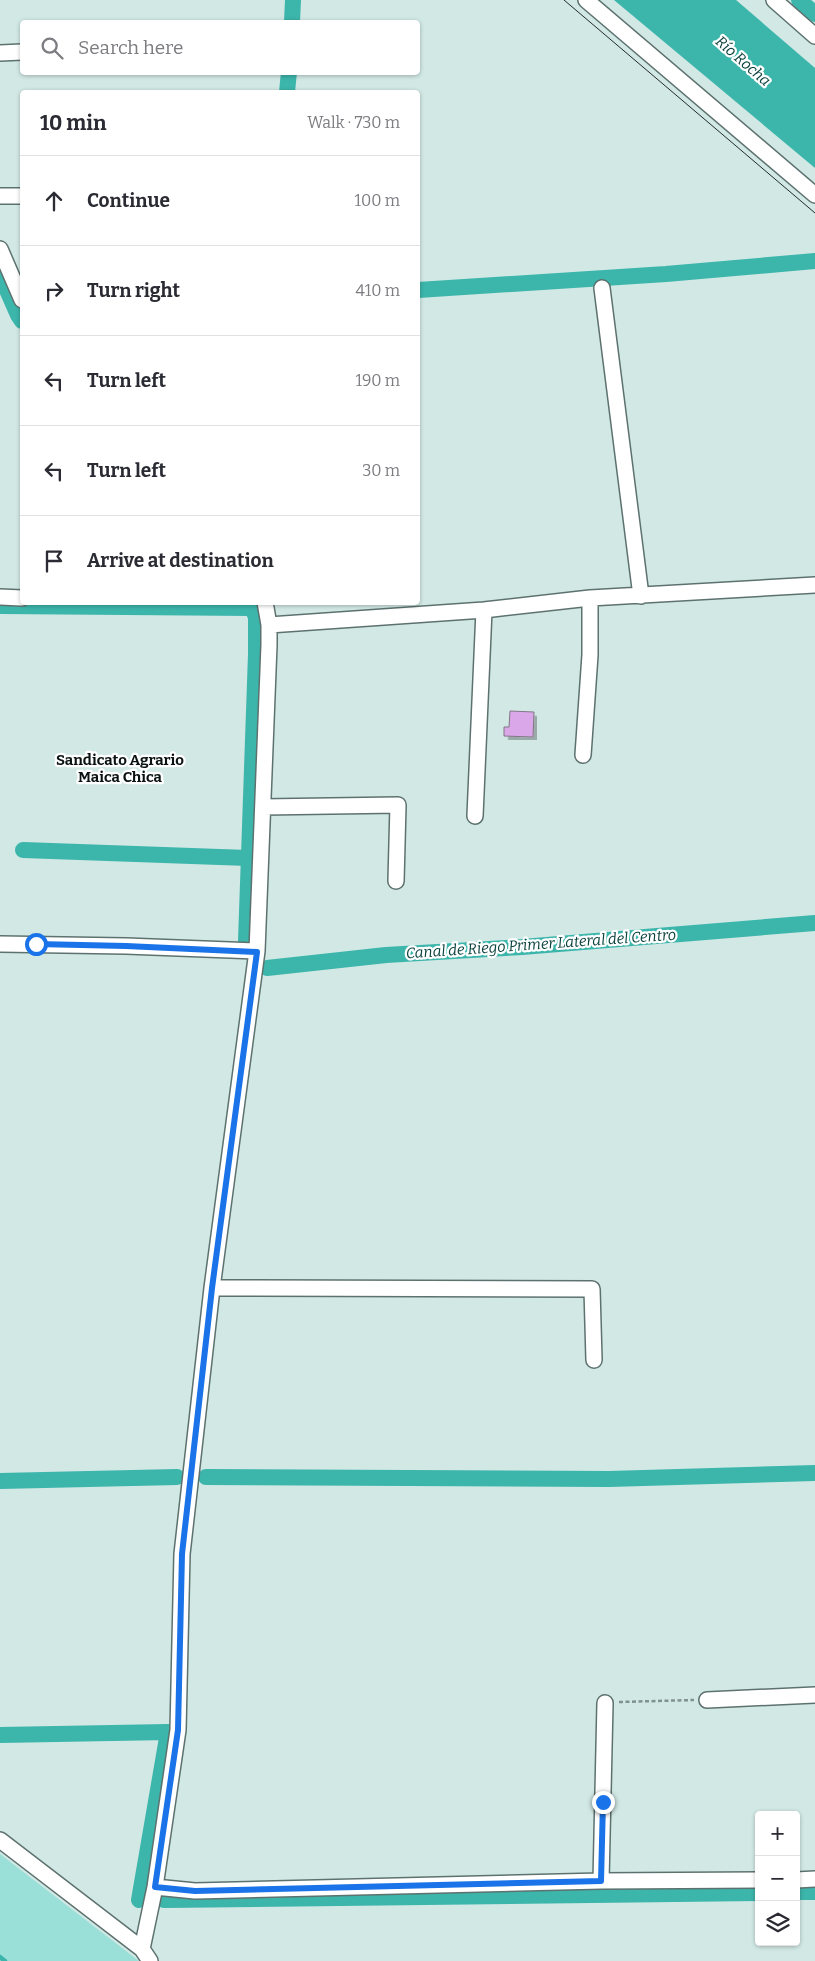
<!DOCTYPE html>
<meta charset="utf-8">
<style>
body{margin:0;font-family:Bitter,serif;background:#f2f2f3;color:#2b2b33}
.controls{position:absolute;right:15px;bottom:15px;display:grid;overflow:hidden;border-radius:5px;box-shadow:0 1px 4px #0004}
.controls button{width:45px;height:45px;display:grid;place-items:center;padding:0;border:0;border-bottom:1px solid #e1e1e2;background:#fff;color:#2b2b33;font:25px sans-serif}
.stop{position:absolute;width:15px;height:15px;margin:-11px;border:4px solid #1a73e8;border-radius:50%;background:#fff}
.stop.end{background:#1a73e8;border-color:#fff;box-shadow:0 1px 5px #0008}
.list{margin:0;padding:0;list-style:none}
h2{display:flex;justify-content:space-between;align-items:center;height:65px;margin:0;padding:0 20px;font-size:21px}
h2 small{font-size:16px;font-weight:400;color:#7c7c81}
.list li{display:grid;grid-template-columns:32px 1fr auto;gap:15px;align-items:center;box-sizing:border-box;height:90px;padding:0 20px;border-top:1px solid #e1e1e2}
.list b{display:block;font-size:19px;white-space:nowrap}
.list em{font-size:16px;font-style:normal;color:#7c7c81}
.icon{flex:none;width:28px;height:28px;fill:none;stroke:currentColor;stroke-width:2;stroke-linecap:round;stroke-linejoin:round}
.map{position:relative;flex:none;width:815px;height:1961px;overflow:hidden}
.search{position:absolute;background:#fff;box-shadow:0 1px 4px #0004;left:20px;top:20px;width:400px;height:55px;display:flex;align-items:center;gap:12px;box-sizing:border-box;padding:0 18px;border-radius:5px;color:#7c7c81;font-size:19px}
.panel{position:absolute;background:#fff;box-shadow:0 1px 4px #0004;left:20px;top:90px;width:400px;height:515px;border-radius:5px}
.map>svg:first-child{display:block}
.green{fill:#9ae0d9}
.water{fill:#3cb5ab}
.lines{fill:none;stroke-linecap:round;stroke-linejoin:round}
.stream{stroke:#3cb5ab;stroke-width:4.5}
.canal{stroke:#3cb5ab;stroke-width:16}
.building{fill:#daa7e8;stroke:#827785;filter:url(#shadow)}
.minor-casing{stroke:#5d726f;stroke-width:18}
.path{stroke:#80918e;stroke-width:2.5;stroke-dasharray:4 2.5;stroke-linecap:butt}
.minor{stroke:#fff;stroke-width:15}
.tram{stroke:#212b2a;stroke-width:1}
.route{stroke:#1a73e8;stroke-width:6}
.labels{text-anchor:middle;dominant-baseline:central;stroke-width:4.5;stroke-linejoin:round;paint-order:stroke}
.water-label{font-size:15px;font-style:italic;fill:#0a413d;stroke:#fff}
.neighbourhood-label{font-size:15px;font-weight:bold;fill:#0b1312;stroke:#fff}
</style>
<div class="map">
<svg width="815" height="1961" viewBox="0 0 815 1961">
<defs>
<filter id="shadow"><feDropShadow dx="4.5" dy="4.5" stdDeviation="0" flood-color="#0004"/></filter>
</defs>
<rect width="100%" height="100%" fill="#d1e8e5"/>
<!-- green -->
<path class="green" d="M0,1854L139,1961H0Z"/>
<!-- water -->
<path class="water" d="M614,0H736L815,68V168Z"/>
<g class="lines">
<!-- stream -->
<path class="stream" d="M0,1957L5,1961"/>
<!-- canal -->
<path class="canal" d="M799,0L815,14
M292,22L293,0
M287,92L289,72
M0,274L18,315L22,321
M418,290L666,274L815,261
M0,606L252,608L256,617V654L246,941
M23,850L248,858
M267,968L386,955L522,947L815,923
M206,1477L609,1479L815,1473
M0,1481L177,1477
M0,1735L168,1732L139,1900
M796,1892H815
M164,1900L759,1893"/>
</g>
<!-- building -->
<path class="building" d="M510,711L534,712L533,737L504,736V727H509Z"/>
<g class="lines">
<!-- minor casing -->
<g class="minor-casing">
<path id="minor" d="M586,0L815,195
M774,0L815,36
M0,53L22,52
M0,196H22
M0,249L22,300
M602,288L641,596
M0,597L22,598
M269,625L484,610L590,598L815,585
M583,755L590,655V598
M263,807L398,805L396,881
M475,816L484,610
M0,944L126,946L257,951
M212,1288L592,1289L594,1360
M707,1700L815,1695
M0,1840L142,1949L150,1961
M796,1880L815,1879
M601,1881L605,1703
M155,1887L195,1891L601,1881L759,1880
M142,1949L155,1887L178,1730L182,1554L212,1288L257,951L269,645V625L265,602"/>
</g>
<!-- path -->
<path class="path" d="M619,1702L694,1700"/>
<!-- minor -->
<use href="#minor" class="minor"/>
<!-- tram -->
<path class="tram" d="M564,0L815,213"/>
</g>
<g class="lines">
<!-- route -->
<path class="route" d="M36,944L126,946L257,952L212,1288L182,1554L178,1730L155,1887L195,1891L601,1881L603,1802"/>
</g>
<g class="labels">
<!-- water labels -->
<g class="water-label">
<text transform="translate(743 61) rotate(41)">Río Rocha</text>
<text transform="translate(541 944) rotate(-4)">Canal de Riego Primer Lateral del Centro</text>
</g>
<!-- neighbourhood labels -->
<g class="neighbourhood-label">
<text x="120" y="760">Sandicato Agrario<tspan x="120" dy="17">Maica Chica</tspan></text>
</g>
</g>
</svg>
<div class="controls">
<button>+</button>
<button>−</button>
<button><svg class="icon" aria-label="layers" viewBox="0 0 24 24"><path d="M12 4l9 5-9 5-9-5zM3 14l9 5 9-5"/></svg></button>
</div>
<div class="stop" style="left:36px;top:944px"></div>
<div class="stop end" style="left:603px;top:1802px"></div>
<div class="search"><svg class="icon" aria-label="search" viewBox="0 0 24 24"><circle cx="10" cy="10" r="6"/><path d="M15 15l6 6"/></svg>Search here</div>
<section class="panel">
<h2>10 min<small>Walk · 730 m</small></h2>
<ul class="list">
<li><svg class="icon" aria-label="ahead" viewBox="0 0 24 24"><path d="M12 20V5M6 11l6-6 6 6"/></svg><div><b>Continue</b></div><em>100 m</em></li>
<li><svg class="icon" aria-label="right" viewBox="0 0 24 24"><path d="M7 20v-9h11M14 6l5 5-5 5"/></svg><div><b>Turn right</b></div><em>410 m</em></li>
<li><svg class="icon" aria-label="left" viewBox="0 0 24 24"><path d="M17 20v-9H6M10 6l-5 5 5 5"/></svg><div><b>Turn left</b></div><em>190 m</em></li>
<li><svg class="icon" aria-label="left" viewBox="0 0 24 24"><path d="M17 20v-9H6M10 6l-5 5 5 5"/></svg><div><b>Turn left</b></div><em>30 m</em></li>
<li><svg class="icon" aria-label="arrive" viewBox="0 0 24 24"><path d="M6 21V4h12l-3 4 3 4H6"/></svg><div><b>Arrive at destination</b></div></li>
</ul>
</section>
</div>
